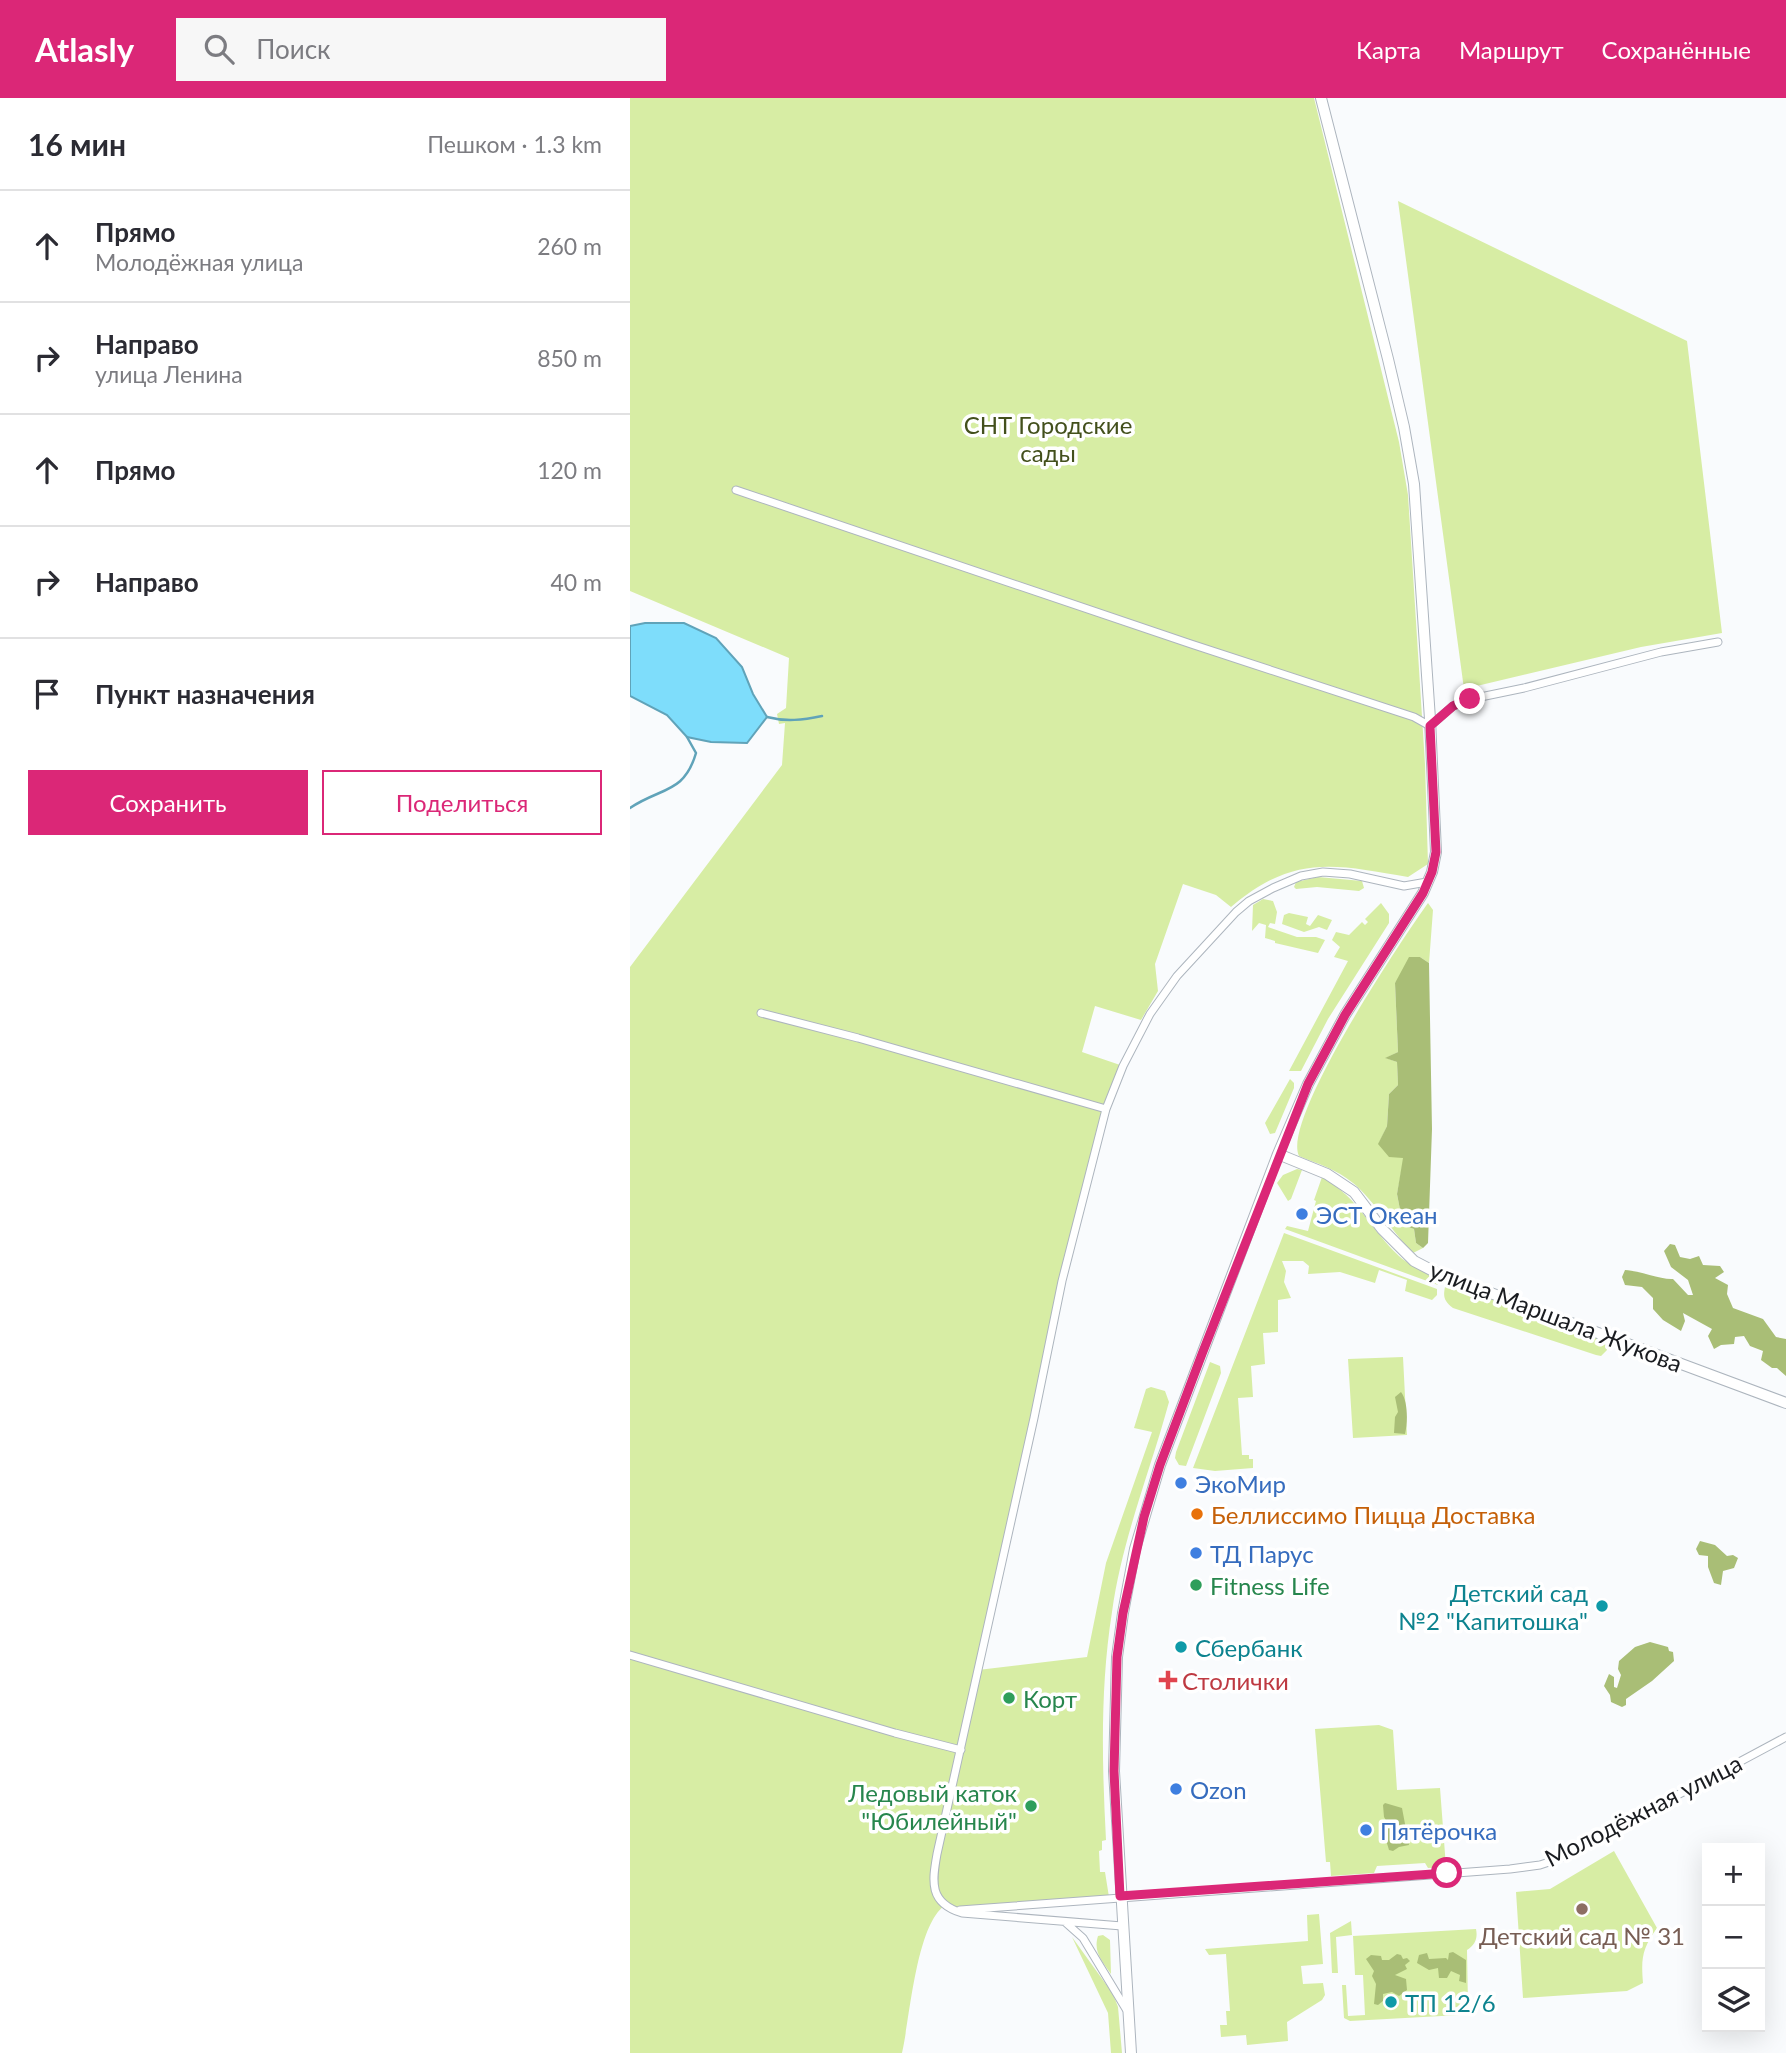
<!DOCTYPE html>
<html lang="ru">
<meta charset="utf-8">
<style>
body{margin:0;font-family:Lato,sans-serif;background:#f7f7f7;color:#2b2b33}
.controls{position:absolute;right:21px;bottom:21px;display:grid;overflow:hidden;border-radius:0px;box-shadow:0 7px 28px #0002}
.controls button{width:63px;height:63px;display:grid;place-items:center;padding:0;border:0;border-bottom:2px solid #e1e1e2;background:#fff;color:#2b2b33;font:35px sans-serif}
.stop{position:absolute;width:21px;height:21px;margin:-16px;border:5px solid #db2777;border-radius:50%;background:#fff}
.stop.end{background:#db2777;border-color:#fff;box-shadow:0 2px 7px #0008}
.list{margin:0;padding:0;list-style:none}
h2{display:flex;justify-content:space-between;align-items:center;height:91px;margin:0;padding:0 28px;font-size:30px}
h2 small{font-size:23px;font-weight:400;color:#7c7c81}
.list li{display:grid;grid-template-columns:46px 1fr auto;gap:21px;align-items:center;box-sizing:border-box;height:112px;padding:0 28px;border-top:2px solid #e1e1e2}
.list b{display:block;font-size:26px;white-space:nowrap}
.list p{margin:0;font-size:23px;white-space:nowrap;color:#7c7c81}
.list em{font-size:23px;font-style:normal;color:#7c7c81}
.actions{display:flex;gap:14px;padding:21px 28px}
.actions a{flex:1;padding:16px 0;border:2px solid #db2777;border-radius:0px;text-align:center;font-size:24px;color:#db2777}
.actions .main{background:#db2777;color:#fff}
.icon{flex:none;width:38px;height:38px;fill:none;stroke:currentColor;stroke-width:2;stroke-linecap:round;stroke-linejoin:round}
.map{position:relative;flex:none;width:1156px;height:1955px;overflow:hidden}
header{display:flex;align-items:center;gap:42px;box-sizing:border-box;height:98px;padding:0 35px;background:#db2777;color:#fff}
header strong{font-size:33px}
nav{display:flex;gap:38px;margin-inline-start:auto;font-size:24px}
.search{width:490px;height:63px;background:#f7f7f7;display:flex;align-items:center;gap:18px;box-sizing:border-box;padding:0 24px;border-radius:0px;color:#7c7c81;font-size:26px}
main{display:flex}
aside{flex:1;background:#fff}
.map>svg:first-child{display:block}
.green{fill:#d7eda4}
.forest{fill:#a9be76}
.water{fill:#7eddfb;stroke:#60a3b9;stroke-width:2}
.lines{fill:none;stroke-linecap:round;stroke-linejoin:round}
.stream{stroke:#60a3b9;stroke-width:2.5}
.street-casing{stroke:#adb5be;stroke-width:9}
.secondary-casing{stroke:#adb5be;stroke-width:12}
.street{stroke:#fff;stroke-width:7}
.secondary{stroke:#fff;stroke-width:10}
.route{stroke:#db2777;stroke-width:9}
.shop-dot{fill:#3f7fe0;stroke:#fff;stroke-width:2.5}
.food-dot{fill:#e8710a;stroke:#fff;stroke-width:2.5}
.leisure-dot{fill:#2e9e5b;stroke:#fff;stroke-width:2.5}
.culture-dot{fill:#0f9aa8;stroke:#fff;stroke-width:2.5}
.health-dot{fill:#e0444e;stroke:#fff;stroke-width:2.5}
.education-dot{fill:#8d6e63;stroke:#fff;stroke-width:2.5}
.labels{text-anchor:middle;dominant-baseline:central;stroke-width:7;stroke-linejoin:round;paint-order:stroke}
.park-label{font-size:24px;fill:#43501c;stroke:#fff}
.shop-label{font-size:24px;fill:#366cbe;stroke:#fff;text-anchor:start}
.street-label{font-size:24px;fill:#1a1c20;stroke:#fff}
.food-label{font-size:24px;fill:#c56008;stroke:#fff;text-anchor:start}
.leisure-label{font-size:24px;fill:#27864d;stroke:#fff;text-anchor:start}
.culture-label{font-size:24px;fill:#0d838f;stroke:#fff;text-anchor:start}
.health-label{font-size:24px;fill:#be3a42;stroke:#fff;text-anchor:start}
.education-label{font-size:24px;fill:#785e54;stroke:#fff}
</style>
<header>
<strong>Atlasly</strong>
<div class="search"><svg class="icon" aria-label="search" viewBox="0 0 24 24"><circle cx="10" cy="10" r="6"/><path d="M15 15l6 6"/></svg>Поиск</div>
<nav><a>Карта</a><a>Маршрут</a><a>Сохранённые</a></nav>
</header>
<main>
<aside>
<h2>16 мин<small>Пешком · 1.3 km</small></h2>
<ul class="list">
<li><svg class="icon" aria-label="ahead" viewBox="0 0 24 24"><path d="M12 20V5M6 11l6-6 6 6"/></svg><div><b>Прямо</b><p>Молодёжная улица</p></div><em>260 m</em></li>
<li><svg class="icon" aria-label="right" viewBox="0 0 24 24"><path d="M7 20v-9h11M14 6l5 5-5 5"/></svg><div><b>Направо</b><p>улица Ленина</p></div><em>850 m</em></li>
<li><svg class="icon" aria-label="ahead" viewBox="0 0 24 24"><path d="M12 20V5M6 11l6-6 6 6"/></svg><div><b>Прямо</b></div><em>120 m</em></li>
<li><svg class="icon" aria-label="right" viewBox="0 0 24 24"><path d="M7 20v-9h11M14 6l5 5-5 5"/></svg><div><b>Направо</b></div><em>40 m</em></li>
<li><svg class="icon" aria-label="arrive" viewBox="0 0 24 24"><path d="M6 21V4h12l-3 4 3 4H6"/></svg><div><b>Пункт назначения</b></div></li>
</ul>
<div class="actions"><a class="main">Сохранить</a><a>Поделиться</a></div>
</aside>
<div class="map">
<svg width="1156" height="1955" viewBox="0 0 1156 1955">
<rect width="100%" height="100%" fill="#f9fbfd"/>
<!-- green -->
<path class="green" d="M0,0H684L769,344L778,397L795,666L798,766L778,779C704,766 663,756 601,809L586,797L553,786L525,866L528,893L511,922L465,908L452,954L493,968L484,988L448,1124L348,1572L457,1559L476,1465L522,1334L504,1330L516,1291L521,1289L535,1293L539,1304C520,1374 492,1441 482,1514C470,1590 472,1666 476,1742L472,1743V1752L469,1753L470,1774H475L479,1799L322,1812L314,1808C286,1829 280,1920 272,1955H0V869L152,667L155,625L149,626L147,616L156,610L159,560L0,493Z
M768,103L1057,243L1092,535L1011,549L834,591Z
M688,779L732,783L734,790L729,793L687,789L666,791L664,789L666,784Z
M633,801L643,803L647,814L645,826L640,825L638,829L667,839H686L695,842L688,855L645,845V843L635,840L636,827L629,825L622,833L623,807Z
M751,805L759,816V825L698,921L671,973H659L718,863L704,859L710,849L702,842L706,834L719,837L732,824L735,827L738,824L735,821Z
M798,805L803,812L799,865L790,859L765,885L768,954L756,960L767,964L768,987L759,996L757,1028L749,1045L774,1059L767,1096L773,1127L784,1131L786,1145L793,1150L783,1155C762,1134 744,1102 723,1085C706,1071 688,1066 669,1058C651,1022 772,841 798,805Z
M659,815L678,819L676,826L680,828L688,817L702,822L697,832L689,829L674,834L652,826L654,817Z
M660,981L664,985V990L645,1035L640,1036L635,1025Z
M667,1071L672,1072L661,1101L658,1103L647,1085L653,1077Z
M692,1079C731,1102 739,1130 769,1158C781,1169 794,1172 806,1181L808,1187L655,1131L657,1128L678,1133L686,1103L684,1102Z
M654,1135L807,1191V1197L802,1202L775,1193L777,1182L749,1172L745,1185L710,1174L678,1176L679,1168L673,1163H652L656,1173L654,1184L661,1200L648,1202V1234L633,1235L635,1266L621,1268L623,1299L608,1300L612,1357H619V1361H623V1370L585,1373L563,1370Z
M822,1185L971,1241L975,1245L977,1252L971,1258L966,1257L823,1210C814,1203 813,1199 815,1189Z
M773,1259L777,1337L723,1340L718,1261Z
M580,1264L590,1268L591,1275L556,1368L549,1367L545,1360L546,1354Z
M749,1627L763,1632L767,1692L810,1690L816,1769L798,1770L795,1765L747,1768L744,1775L701,1778L700,1764H696L685,1631Z
M984,1753L1027,1830C1012,1851 1011,1860 1013,1885L997,1893L893,1900L886,1794L920,1791Z
M689,1816L693,1866L671,1868L673,1886L693,1885L695,1897L692,1902L657,1924L658,1943L617,1947L616,1937L591,1939L590,1927H597L596,1913H600L596,1856L579,1857L575,1851L678,1843L677,1817Z
M721,1823L722,1837L706,1839L708,1875H702L700,1835Z
M846,1831C848,1840 845,1847 837,1852L838,1907L834,1915L830,1917L720,1923L714,1920L712,1887H716L718,1918L735,1917L733,1877H725L723,1838Z
M473,1837L480,1842L481,1876C472,1863 463,1854 468,1838Z
M442,1839L483,1896L488,1909L492,1955H481L478,1915Z"/>
<!-- forest -->
<path class="forest" d="M779,859H790L799,865L802,1031L798,1145L793,1150L786,1145L784,1131L773,1127L767,1096L773,1060L759,1059L748,1046L757,1028L759,996L768,987L767,964L755,960L768,954L765,885Z
M1040,1146L1045,1147L1050,1159L1060,1161L1069,1158L1073,1167L1090,1168L1094,1174L1085,1180L1098,1187L1097,1196L1103,1210L1133,1221L1146,1239L1156,1241V1278L1147,1270H1142L1131,1262L1133,1253L1120,1248L1114,1238L1105,1239L1104,1246L1091,1247L1084,1251L1078,1238L1082,1231L1053,1215L1055,1223L1051,1233L1033,1222L1023,1211V1200L1012,1189L995,1187L992,1179L995,1172C1011,1173 1032,1182 1043,1181L1058,1197H1063L1058,1182L1041,1169L1034,1153Z
M771,1294C778,1303 778,1324 775,1336L764,1335L765,1319L768,1314L765,1299Z
M1070,1443L1085,1447L1097,1458L1103,1457L1108,1460L1104,1470L1093,1473L1091,1487L1084,1485L1078,1469V1458L1069,1457L1066,1451Z
M1020,1544L1038,1549L1039,1553L1043,1554L1044,1563L1022,1583L996,1601V1607L992,1609L981,1604L980,1597L974,1588L979,1576L984,1579V1589L987,1590L991,1577L988,1571L989,1563L1005,1549Z
M755,1705L772,1710L779,1747L769,1749L763,1753L759,1752L756,1742L757,1724L754,1719L753,1707Z
M823,1854L836,1862V1885L829,1883L830,1877L821,1873L817,1880H809L808,1870L799,1872L787,1865L789,1857L797,1855L799,1861L816,1860L818,1862L819,1855Z
M767,1856L771,1857L773,1861L777,1860L780,1863L775,1867L777,1871L765,1877L776,1881L777,1892L769,1898L762,1894L753,1896V1903L748,1907L744,1906L746,1886L742,1878L744,1873L736,1861L741,1857L751,1858L752,1862H759Z"/>
<!-- water -->
<path class="water" d="M15,525H54L86,540L112,569L123,596L137,619L117,645L81,644L57,639L37,617L0,598V528Z"/>
<g class="lines">
<!-- stream -->
<path class="stream" d="M137,619C156,624 173,622 192,618
M0,710C31,689 54,696 66,655L57,639"/>
<!-- street casing -->
<g class="street-casing">
<path id="street" d="M106,392L561,546L784,619L800,628L823,608L836,602L894,590L1031,554L1088,544
M131,915L228,940L476,1011
M0,1557L265,1635L331,1652
M330,1812L880,1771L910,1767L928,1761L1156,1639
M435,1824L453,1840L496,1911
M492,1828L332,1815C299,1805 302,1784 307,1756L404,1320L432,1183L476,1011L493,968L520,916L547,878L606,814L619,803L643,790L671,778L693,774L720,776L774,788L797,784"/>
</g>
<!-- secondary casing -->
<g class="secondary-casing">
<path id="secondary" d="M648,1056L697,1076L724,1094L752,1131L784,1163L807,1175L1156,1305
M501,1955L484,1673L487,1559L493,1515L505,1451L530,1367L648,1056L678,986L715,917L793,795L802,774L806,754L800,621L784,386L774,329L758,261L691,0"/>
</g>
<!-- street -->
<use href="#street" class="street"/>
<!-- secondary -->
<use href="#secondary" class="secondary"/>
</g>
<g class="lines">
<!-- route -->
<path class="route" d="M817,1775L490,1798L484,1673L487,1559L493,1515L514,1419L530,1367L572,1256L678,986L715,917L793,795L802,774L806,754L800,628L823,608L840,601"/>
</g>
<!-- markers -->
<g class="shop-dot">
<circle cx="672" cy="1116" r="7"/>
<circle cx="551" cy="1385" r="7"/>
<circle cx="566" cy="1455" r="7"/>
<circle cx="546" cy="1691" r="7"/>
<circle cx="736" cy="1732" r="7"/>
</g>
<circle class="food-dot" cx="567" cy="1416" r="7"/>
<g class="leisure-dot">
<circle cx="566" cy="1487" r="7"/>
<circle cx="379" cy="1600" r="7"/>
<circle cx="401" cy="1708" r="7"/>
</g>
<g class="culture-dot">
<circle cx="972" cy="1508" r="7"/>
<circle cx="551" cy="1549" r="7"/>
<circle cx="761" cy="1904" r="7"/>
</g>
<path class="health-dot" d="M534.5 1571.5h7v7h7v7h-7v7h-7v-7h-7v-7h7z"/>
<circle class="education-dot" cx="952" cy="1811" r="7"/>
<g class="labels">
<!-- park labels -->
<g class="park-label">
<text x="418" y="326">СНТ Городские<tspan x="418" dy="28">сады</tspan></text>
</g>
<!-- shop labels -->
<g class="shop-label">
<text x="686" y="1116">ЭСТ Океан</text>
<text x="565" y="1385">ЭкоМир</text>
<text x="580" y="1455">ТД Парус</text>
<text x="560" y="1691">Ozon</text>
<text x="750" y="1732">Пятёрочка</text>
</g>
<!-- street labels -->
<g class="street-label">
<text transform="translate(926 1218) rotate(21)">улица Маршала Жукова</text>
<text transform="translate(1013 1712) rotate(-27)">Молодёжная улица</text>
</g>
<!-- food labels -->
<g class="food-label">
<text x="581" y="1416">Беллиссимо Пицца Доставка</text>
</g>
<!-- leisure labels -->
<g class="leisure-label">
<text x="580" y="1487">Fitness Life</text>
<text x="393" y="1600">Корт</text>
<text x="387" y="1694" text-anchor="end">Ледовый каток<tspan x="387" dy="28">"Юбилейный"</tspan></text>
</g>
<!-- culture labels -->
<g class="culture-label">
<text x="958" y="1494" text-anchor="end">Детский сад<tspan x="958" dy="28">№2 "Капитошка"</tspan></text>
<text x="565" y="1549">Сбербанк</text>
<text x="775" y="1904">ТП 12/6</text>
</g>
<!-- health labels -->
<g class="health-label">
<text x="552" y="1582">Столички</text>
</g>
<!-- education labels -->
<g class="education-label">
<text x="952" y="1837">Детский сад № 31</text>
</g>
</g>
</svg>
<div class="controls">
<button>+</button>
<button>−</button>
<button><svg class="icon" aria-label="layers" viewBox="0 0 24 24"><path d="M12 4l9 5-9 5-9-5zM3 14l9 5 9-5"/></svg></button>
</div>
<div class="stop" style="left:817px;top:1775px"></div>
<div class="stop end" style="left:840px;top:601px"></div>
</div>
</main>
